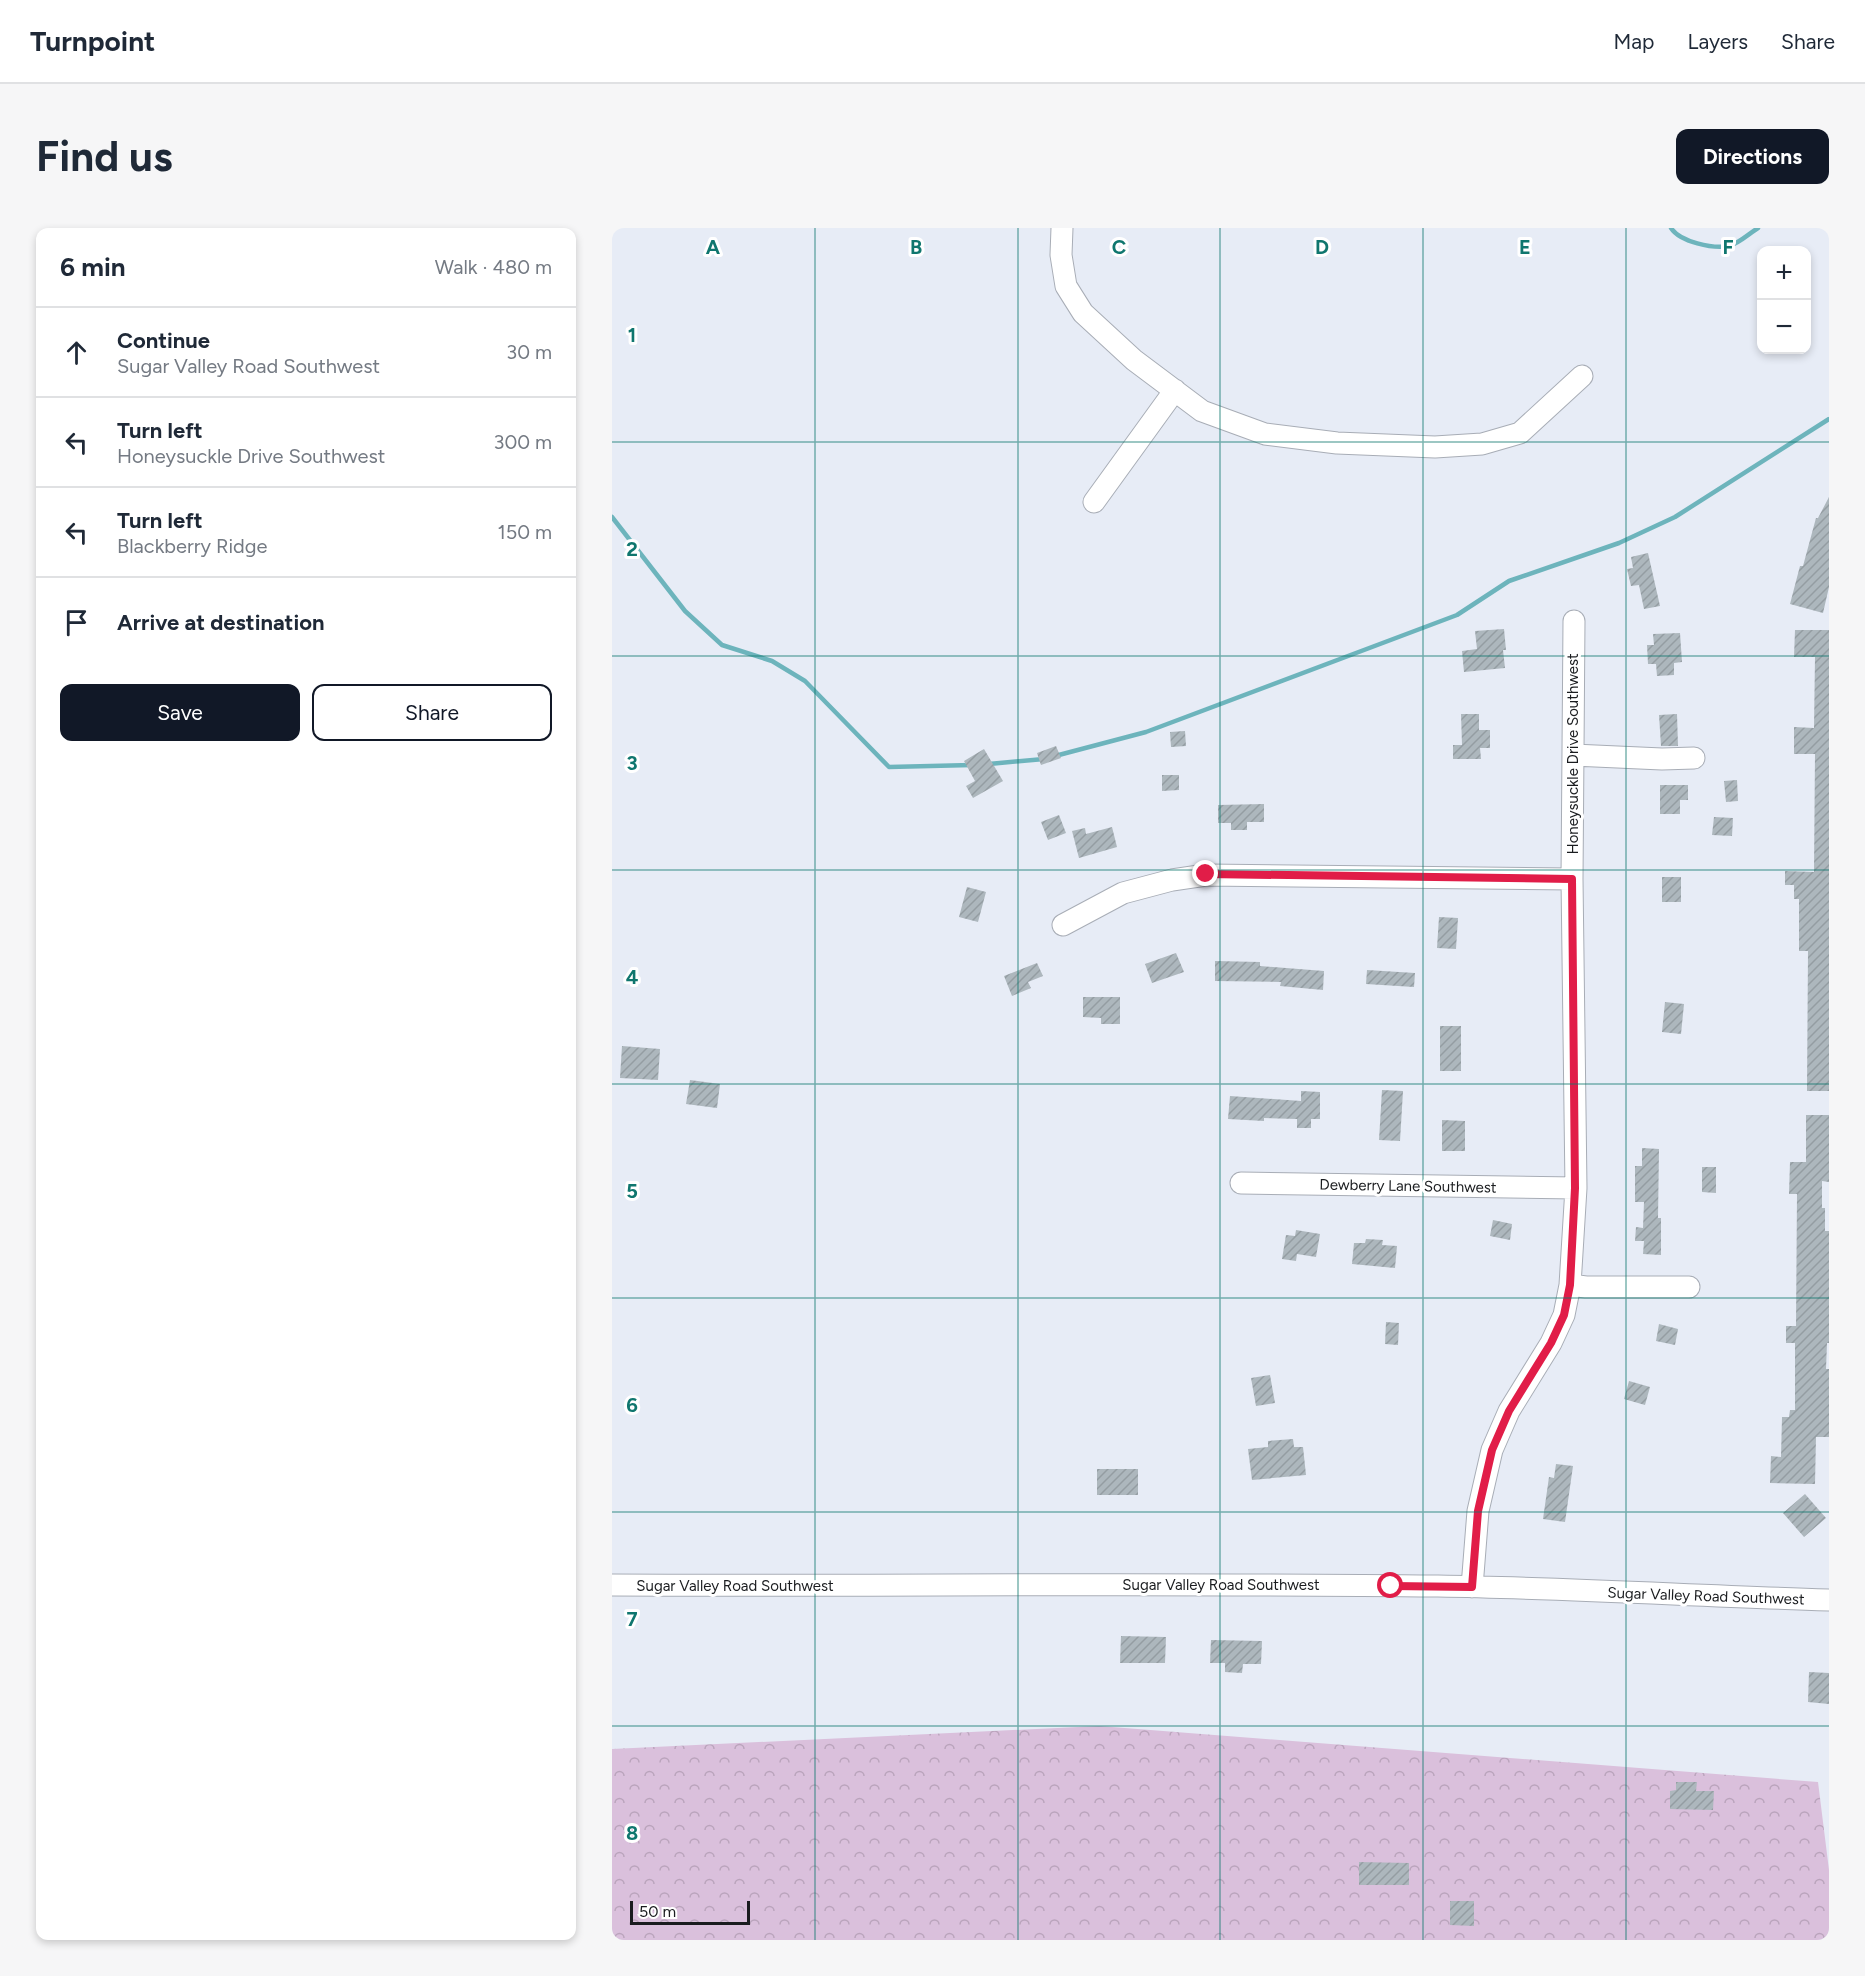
<!DOCTYPE html>
<meta charset="utf-8">
<style>
body{margin:0;font-family:Figtree,sans-serif;background:#f6f6f7;color:#1f2937}
.controls{position:absolute;right:18px;top:18px;display:grid;overflow:hidden;border-radius:12px;box-shadow:0 3px 9px #0003}
.controls button{width:54px;height:54px;display:grid;place-items:center;padding:0;border:0;border-bottom:2px solid #e0e1e3;background:#fff;color:#1f2937;font:30px sans-serif}
.scale{position:absolute;left:18px;bottom:15px;width:120px;box-sizing:border-box;padding-left:6px;border:3px solid #1a1c1f;border-top:0;font-size:16px;line-height:21px;white-space:nowrap;color:#1a1c1f;-webkit-text-stroke:4px #fff;paint-order:stroke}
.stop{position:absolute;width:18px;height:18px;margin:-14px;border:4px solid #e11d48;border-radius:50%;background:#fff}
.stop.end{background:#e11d48;border-color:#fff;box-shadow:0 2px 6px #0008}
.list{margin:0;padding:0;list-style:none}
h2{display:flex;justify-content:space-between;align-items:center;height:78px;margin:0;padding:0 24px;font-size:26px}
h2 small{font-size:20px;font-weight:400;color:#747a83}
.list li{display:grid;grid-template-columns:39px 1fr auto;gap:18px;align-items:center;box-sizing:border-box;height:90px;padding:0 24px;border-top:2px solid #e0e1e3}
.list b{display:block;font-size:22px;white-space:nowrap}
.list p{margin:0;font-size:20px;white-space:nowrap;color:#747a83}
.list em{font-size:20px;font-style:normal;color:#747a83}
.actions{display:flex;gap:12px;padding:18px 24px}
.actions a{flex:1;padding:14px 0;border:2px solid #111827;border-radius:12px;text-align:center;font-size:21px;color:#111827}
.actions .main{background:#111827;color:#fff}
.icon{flex:none;width:33px;height:33px;fill:none;stroke:currentColor;stroke-width:2;stroke-linecap:round;stroke-linejoin:round}
.map{position:relative;flex:none;width:1217px;height:1712px;overflow:hidden;border-radius:12px}
header{display:flex;align-items:center;gap:36px;box-sizing:border-box;height:84px;padding:0 30px;background:#fff;border-bottom:2px solid #e0e1e3}
header strong{font-size:28px}
nav{display:flex;gap:33px;margin-inline-start:auto;font-size:21px}
.intro{display:flex;align-items:center;justify-content:space-between;box-sizing:border-box;height:144px;padding:0 36px}
h1{margin:0;font-size:42px}
.button{padding:15px 27px;border-radius:12px;background:#111827;color:#fff;font-size:21px;font-weight:700}
main{display:flex;gap:36px;padding:0 36px}
aside{flex:1;background:#fff;border-radius:12px;box-shadow:0 3px 9px #0003}
.map>svg:first-child{display:block}
.forest{fill:url(#forest-crowns)}
.lines{fill:none;stroke-linecap:round;stroke-linejoin:round}
.stream{stroke:#6db4bc;stroke-width:4.5}
.building{fill:url(#building-hatch)}
.minor-casing{stroke:#a8adb6;stroke-width:23}
.minor{stroke:#fff;stroke-width:21}
.route{stroke:#e11d48;stroke-width:8}
.grid{fill:none;stroke:#0f766e;stroke-width:1.5;stroke-opacity:0.55}
.labels{text-anchor:middle;dominant-baseline:central;stroke-width:6;stroke-linejoin:round;paint-order:stroke}
.street-label{font-size:15px;fill:#1a1c1f;stroke:#fff}
.grid-label{font-size:20px;text-anchor:middle;font-weight:bold;fill:#0f766e;stroke:#fff;stroke-width:6;stroke-linejoin:round;paint-order:stroke}
</style>
<header>
<strong>Turnpoint</strong>
<nav><a>Map</a><a>Layers</a><a>Share</a></nav>
</header>
<div class="intro"><h1>Find us</h1><a class="button">Directions</a></div>
<main>
<aside>
<h2>6 min<small>Walk · 480 m</small></h2>
<ul class="list">
<li><svg class="icon" aria-label="ahead" viewBox="0 0 24 24"><path d="M12 20V5M6 11l6-6 6 6"/></svg><div><b>Continue</b><p>Sugar Valley Road Southwest</p></div><em>30 m</em></li>
<li><svg class="icon" aria-label="left" viewBox="0 0 24 24"><path d="M17 20v-9H6M10 6l-5 5 5 5"/></svg><div><b>Turn left</b><p>Honeysuckle Drive Southwest</p></div><em>300 m</em></li>
<li><svg class="icon" aria-label="left" viewBox="0 0 24 24"><path d="M17 20v-9H6M10 6l-5 5 5 5"/></svg><div><b>Turn left</b><p>Blackberry Ridge</p></div><em>150 m</em></li>
<li><svg class="icon" aria-label="arrive" viewBox="0 0 24 24"><path d="M6 21V4h12l-3 4 3 4H6"/></svg><div><b>Arrive at destination</b></div></li>
</ul>
<div class="actions"><a class="main">Save</a><a>Share</a></div>
</aside>
<div class="map">
<svg width="1217" height="1712" viewBox="0 0 1217 1712">
<defs>
<pattern id="forest-crowns" width="20" height="18" patternUnits="userSpaceOnUse" patternTransform="scale(1.5)"><rect width="20" height="18" fill="#dac0dc"/><path d="M2 6a3 3 0 1 1 6 0M12 15a3 3 0 1 1 6 0" fill="none" stroke="#baa4bc"/></pattern>
<pattern id="building-hatch" width="6" height="6" patternUnits="userSpaceOnUse" patternTransform="scale(1.5)"><rect width="6" height="6" fill="#adb7bd"/><path d="M-1 1l2-2M0 6l6-6M5 7l2-2" fill="none" stroke="#949da2"/></pattern>
</defs>
<rect width="100%" height="100%" fill="#e7ecf6"/>
<!-- forest -->
<path class="forest" d="M487,1498L1206,1554L1217,1642V1712H0V1521Z"/>
<g class="lines">
<!-- stream -->
<path class="stream" d="M1059,0C1068,14 1101,21 1117,18C1126,16 1138,5 1146,0
M0,289L73,383L110,417L160,433L193,453L277,539L360,537
M443,528L534,504L845,387L897,353L1007,315L1063,289L1217,191
M377,536L432,531"/>
</g>
<!-- building -->
<path class="building" d="M1217,269V359L1211,385L1178,376L1188,338H1191L1204,290H1206Z
M1036,325L1048,378L1032,381L1027,357L1019,358L1015,341L1021,340L1019,329Z
M892,401L894,422H891L893,440L852,444L850,423L865,421L863,403Z
M1183,402H1217V863H1195L1196,723H1187V671H1182V657H1173V643L1202,644L1203,526H1182V499L1202,500L1203,429H1182Z
M1068,405L1070,434L1062,435V447L1045,448L1044,436H1036L1035,417H1042L1041,406Z
M849,486H867V502H878V520H868L869,531H841V517H850Z
M1065,486L1066,518H1049L1047,487Z
M573,503L574,518L559,519L558,504Z
M444,518L449,530L429,537L425,525Z
M372,521L391,553L361,570L354,558L363,553L352,533Z
M550,547H567V562L550,563Z
M1125,552L1126,573L1114,574L1112,553Z
M1048,557H1076V572H1068V586H1048Z
M652,576V594H635V602H619V595H606V577Z
M447,587L454,605L436,612L429,594Z
M1102,589L1121,590L1120,608L1100,607Z
M500,599L505,619L467,630L460,603L473,600L474,606Z
M1050,649H1069V674H1050Z
M355,659L374,664L366,694L347,689Z
M827,689L846,690L844,721L825,720Z
M564,725L572,744L540,755L533,736Z
M603,733L648,734V738L712,743L711,762L668,758L669,754L603,753Z
M425,735L431,748L416,754L419,760L400,768L392,748Z
M755,742L803,745L802,759L754,756Z
M471,769H508V796H489V790L471,789Z
M1053,774L1072,776L1069,806L1050,804Z
M828,798H849V843H828Z
M10,818L48,821L46,852L8,850Z
M78,852L108,856L105,880L74,876Z
M770,862L791,863L788,913L767,912Z
M689,863L708,864V891H699V900H685V891L652,890V893L616,891L618,868L689,873Z
M1194,887H1217V954L1210,953V980H1213V1003H1217V1115H1215L1214,1141H1217V1209H1204L1203,1256L1158,1255L1159,1228L1169,1229L1170,1189H1177L1178,1182H1183V1115H1174V1098H1184L1185,966H1177L1178,934H1194Z
M830,892L853,893V923H830Z
M1030,920L1047,921L1046,990H1049V1027L1031,1026L1032,1013H1023L1024,999L1031,1000L1032,974H1023V938H1030Z
M1090,939H1104V965L1090,964Z
M881,992L900,996L898,1012L878,1008Z
M684,1002L708,1006L704,1029L685,1026L684,1033L670,1031L674,1007L683,1008Z
M754,1011L771,1012L770,1017L785,1018L783,1040L740,1036L742,1015H753Z
M774,1094L787,1095L786,1117L773,1116Z
M1047,1096L1066,1101L1063,1117L1044,1113Z
M658,1147L663,1175L644,1178L639,1150Z
M1017,1153L1038,1159L1033,1177L1012,1171Z
M681,1211L682,1219H691L694,1247L640,1252L636,1221L656,1219V1213Z
M944,1236L961,1238L953,1294L931,1291L937,1249L942,1250Z
M485,1241H526V1267H485Z
M1193,1266L1214,1290L1192,1309L1171,1285Z
M509,1408L554,1409L553,1435H508Z
M599,1412L650,1413L649,1436H631L630,1445L613,1444V1435H598Z
M1197,1444L1217,1445V1476L1196,1474Z
M1064,1554H1085L1084,1563H1102L1101,1582L1058,1581V1563L1064,1562Z
M747,1634L797,1635V1657H747Z
M838,1673H862V1698L838,1697Z"/>
<g class="lines">
<!-- minor casing -->
<g class="minor-casing">
<path id="minor" d="M450,0L449,27L454,58L471,85L522,132L590,183L653,206L725,215L823,219L870,216L908,205L970,148
M482,274L563,162
M961,527L1050,531L1082,530
M451,697L511,665L560,652L594,647L960,651
M629,955L964,960
M958,1057L974,1059H1077
M0,1357C275,1358 551,1355 826,1358C956,1360 1087,1368 1217,1372
M860,1359L866,1283L880,1222L897,1183L939,1115L952,1087L958,1057L964,960L960,651L962,393"/>
</g>
<!-- minor -->
<use href="#minor" class="minor"/>
</g>
<g class="lines">
<!-- route -->
<path class="route" d="M594,646L960,651L963,960L958,1057L952,1087L939,1115L897,1183L880,1222L866,1283L860,1359L779,1358"/>
</g>
<!-- grid -->
<path class="grid" d="M203,0V1712M406,0V1712M608,0V1712M811,0V1712M1014,0V1712M0,214H1217M0,428H1217M0,642H1217M0,856H1217M0,1070H1217M0,1284H1217M0,1498H1217"/>
<g class="labels">
<!-- street labels -->
<g class="street-label">
<text transform="translate(961 526) rotate(-90)">Honeysuckle Drive Southwest</text>
<text transform="translate(796 958) rotate(1)">Dewberry Lane Southwest</text>
<text x="609" y="1357">Sugar Valley Road Southwest</text>
<text x="123" y="1358">Sugar Valley Road Southwest</text>
<text transform="translate(1094 1368) rotate(2)">Sugar Valley Road Southwest</text>
</g>
</g>
<g class="grid-label">
<text x="101" y="26">A</text>
<text x="304" y="26">B</text>
<text x="507" y="26">C</text>
<text x="710" y="26">D</text>
<text x="913" y="26">E</text>
<text x="1116" y="26">F</text>
<text x="20" y="114">1</text>
<text x="20" y="328">2</text>
<text x="20" y="542">3</text>
<text x="20" y="756">4</text>
<text x="20" y="970">5</text>
<text x="20" y="1184">6</text>
<text x="20" y="1398">7</text>
<text x="20" y="1612">8</text>
</g>
</svg>
<div class="controls">
<button>+</button>
<button>−</button>
</div>
<div class="scale">50 m</div>
<div class="stop" style="left:779px;top:1358px"></div>
<div class="stop end" style="left:594px;top:646px"></div>
</div>
</main>
